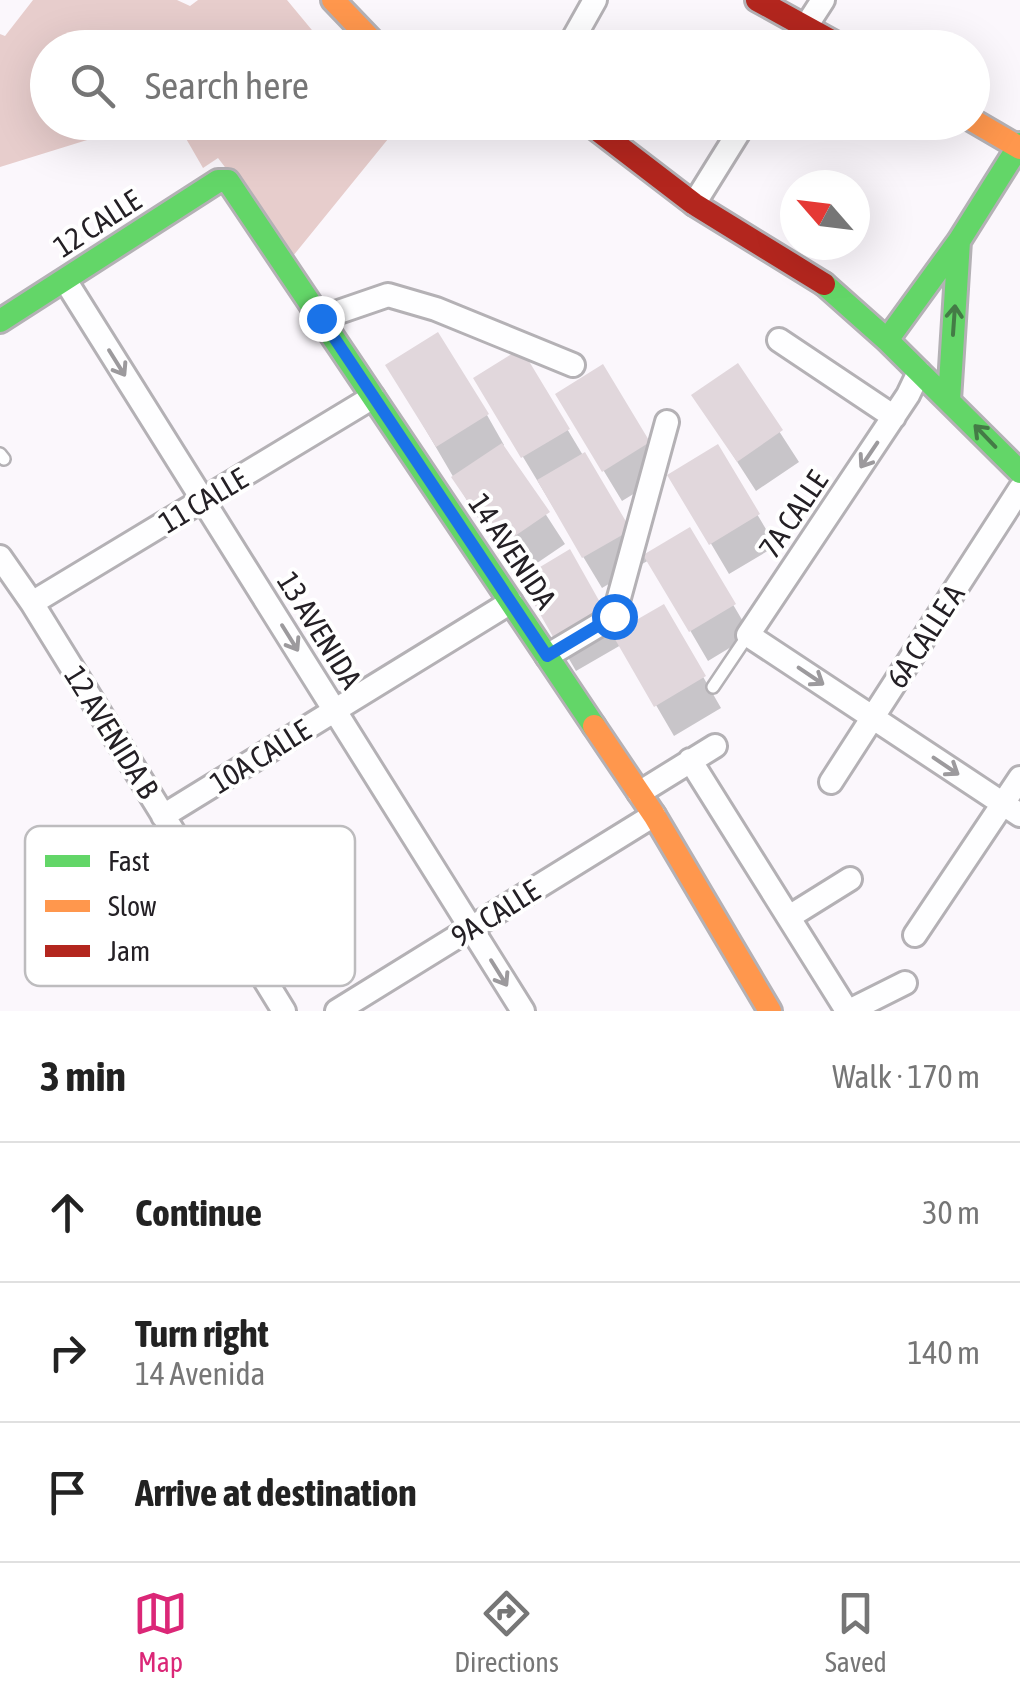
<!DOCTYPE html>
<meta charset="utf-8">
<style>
body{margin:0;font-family:"Asap Condensed",sans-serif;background:#f6f6f6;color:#222}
.compass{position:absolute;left:780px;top:170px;width:90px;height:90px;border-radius:50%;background:#fff;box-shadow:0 10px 40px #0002;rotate:298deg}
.stop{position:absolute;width:30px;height:30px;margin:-22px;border:8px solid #1a73e8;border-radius:50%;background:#fff}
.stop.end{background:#1a73e8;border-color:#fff;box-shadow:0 2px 10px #0008}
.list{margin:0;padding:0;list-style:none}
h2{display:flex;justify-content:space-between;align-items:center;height:130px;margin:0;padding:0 40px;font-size:42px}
h2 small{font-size:32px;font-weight:400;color:#767676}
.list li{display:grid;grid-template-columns:65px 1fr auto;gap:30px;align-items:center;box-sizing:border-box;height:140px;padding:0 40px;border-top:2px solid #e0e0e0}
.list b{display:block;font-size:38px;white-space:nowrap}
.list p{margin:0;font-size:32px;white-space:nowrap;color:#767676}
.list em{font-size:32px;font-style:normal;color:#767676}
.icon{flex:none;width:55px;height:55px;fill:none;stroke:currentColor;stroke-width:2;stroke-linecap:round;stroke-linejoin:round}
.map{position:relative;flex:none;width:1020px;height:1011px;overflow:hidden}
.search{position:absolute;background:#fff;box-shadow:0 10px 40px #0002;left:30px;right:30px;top:30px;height:110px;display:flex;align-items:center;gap:25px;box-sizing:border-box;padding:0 35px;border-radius:55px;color:#767676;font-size:38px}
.sheet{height:550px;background:#fff}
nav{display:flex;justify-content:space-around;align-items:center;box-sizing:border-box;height:140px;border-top:2px solid #e0e0e0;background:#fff;font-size:28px;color:#767676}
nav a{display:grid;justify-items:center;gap:5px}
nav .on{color:#db2777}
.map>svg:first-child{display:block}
.forest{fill:#e7cdcc}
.shadow{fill:#0003}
.building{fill:#e1d7dc}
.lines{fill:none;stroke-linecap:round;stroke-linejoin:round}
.lane-casing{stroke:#b4b1b5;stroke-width:16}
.street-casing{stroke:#b4b1b5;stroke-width:28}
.fast-casing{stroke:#b4b1b5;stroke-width:28}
.slow-casing{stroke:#b4b1b5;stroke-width:28}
.jam-casing{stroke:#b4b1b5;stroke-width:28}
.lane{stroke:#fefeff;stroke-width:11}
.street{stroke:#fefeff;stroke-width:22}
.fast{stroke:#63d668;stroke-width:22}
.slow{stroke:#ff974d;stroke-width:22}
.jam{stroke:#b3261e;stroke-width:22}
.oneway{stroke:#447b46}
.oneway2{stroke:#9c9a9d}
.route{stroke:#1a73e8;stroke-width:12}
.labels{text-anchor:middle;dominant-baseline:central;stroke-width:8;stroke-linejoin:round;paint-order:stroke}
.street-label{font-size:30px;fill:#242025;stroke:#fff}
.key{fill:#fff;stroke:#bdbcbe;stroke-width:2.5}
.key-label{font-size:28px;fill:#242025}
</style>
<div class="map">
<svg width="1020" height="1011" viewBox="0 0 1020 1011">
<rect width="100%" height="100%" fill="#fbf7fc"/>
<!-- forest -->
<path class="forest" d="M33,0H177L190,6L198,0H287L326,47L48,48V122L142,123L0,167V34L5,36Z
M177,123H401L293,256L218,158L203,168Z"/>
<!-- shadow -->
<path class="shadow" d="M521,352L644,557L689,530L751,635L708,661L649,560L602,588L476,379Z
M737,366L799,462L756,491L694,395Z
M602,368L666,474L622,501L576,425Z
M406,396L487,415L504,445L502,447L565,544L518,576L472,509Z
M717,447L776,546L729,574L671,476Z
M569,553L616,635L663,607L721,708L674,736L621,645L576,671L523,580Z"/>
<!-- building -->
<path class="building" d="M438,332L489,414L436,447L385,365Z
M521,348L570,429L521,458L473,378Z
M738,363L783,430L737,462L691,395Z
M603,364L650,442L602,472L555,394Z
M502,443L550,512L499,547L451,477Z
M718,444L760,514L709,545L667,475Z
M585,452L631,530L582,558L537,480Z
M690,527L736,604L689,632L643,555Z
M570,549L606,613L556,642L520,579Z
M664,604L706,676L654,707L612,634Z"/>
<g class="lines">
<!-- lane casing -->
<g class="lane-casing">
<path id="lane" d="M0,454L4,459
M713,687L748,635"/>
</g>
<!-- street casing -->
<g class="street-casing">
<path id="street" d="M568,48L595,0
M792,48L823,0
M694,204L745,122
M65,280L523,1011
M321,318L388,295L436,309L573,365
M779,340L894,417
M919,372L908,395L748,635L1020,815
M0,557L32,603L284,1011
M32,603L373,397
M547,656L614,616L667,422
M690,760L846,1009L851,1010L905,983
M831,782L1020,489
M639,793L715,746
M163,816L511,602
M789,917L850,879
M915,935L1020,778
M337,1011L654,815"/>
</g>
<!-- fast casing -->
<g class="fast-casing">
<path id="fast" d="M824,284L887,340L1020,472
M0,321L218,181H228L594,726
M887,340L959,241L1020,144
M949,400L959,241"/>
</g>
<!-- slow casing -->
<g class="slow-casing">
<path id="slow" d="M333,0L379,48
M972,120L1020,148
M594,726L654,815L770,1011"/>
</g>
<!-- jam casing -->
<g class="jam-casing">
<path id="jam" d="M757,0L844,48
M587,122L694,204L824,284"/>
</g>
<!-- lane -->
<use href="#lane" class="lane"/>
<!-- street -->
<use href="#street" class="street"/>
<!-- fast -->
<use href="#fast" class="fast"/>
<!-- slow -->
<use href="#slow" class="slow"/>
<!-- jam -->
<use href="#jam" class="jam"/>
</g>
<!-- one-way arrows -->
<defs><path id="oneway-shaft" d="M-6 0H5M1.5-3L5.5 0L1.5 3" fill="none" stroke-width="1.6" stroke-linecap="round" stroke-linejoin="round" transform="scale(2.5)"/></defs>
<g class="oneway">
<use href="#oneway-shaft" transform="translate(954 320) rotate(-86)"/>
<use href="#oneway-shaft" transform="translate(985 436) rotate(-134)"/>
</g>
<g class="oneway2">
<use href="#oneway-shaft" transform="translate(117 363) rotate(58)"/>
<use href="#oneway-shaft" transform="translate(869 455) rotate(124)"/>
<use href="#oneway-shaft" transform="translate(290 638) rotate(58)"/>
<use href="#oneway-shaft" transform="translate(811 676) rotate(34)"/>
<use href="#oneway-shaft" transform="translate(946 766) rotate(34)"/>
<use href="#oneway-shaft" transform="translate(499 973) rotate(58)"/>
</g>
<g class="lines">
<!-- route -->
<path class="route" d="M321,318L547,656L614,616"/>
</g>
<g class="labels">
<!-- street labels -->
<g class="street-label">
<text transform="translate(97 223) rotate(-33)">12 CALLE</text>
<text transform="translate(203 500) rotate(-31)">11 CALLE</text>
<text transform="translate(793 514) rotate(-56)">7A CALLE</text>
<text transform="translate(513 551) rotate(56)">14 AVENIDA</text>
<text transform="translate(320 630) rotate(58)">13 AVENIDA</text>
<text transform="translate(925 636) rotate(-57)">6A CALLE A</text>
<text transform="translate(112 732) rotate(58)">12 AVENIDA B</text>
<text transform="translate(260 756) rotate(-32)">10A CALLE</text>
<text transform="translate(495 913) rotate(-32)">9A CALLE</text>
</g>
</g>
<!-- legend -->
<rect x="25" y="826" width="330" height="160" rx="15" class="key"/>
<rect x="45" y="855" width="45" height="12" fill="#63d668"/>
<rect x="45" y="900" width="45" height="12" fill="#ff974d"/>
<rect x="45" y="945" width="45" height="12" fill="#b3261e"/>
<g class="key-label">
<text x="108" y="871">Fast</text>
<text x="108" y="916">Slow</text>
<text x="108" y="961">Jam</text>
</g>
</svg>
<svg class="compass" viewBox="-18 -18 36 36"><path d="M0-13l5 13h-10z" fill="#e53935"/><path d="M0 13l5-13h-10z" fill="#767676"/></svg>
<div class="stop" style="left:614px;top:616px"></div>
<div class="stop end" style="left:321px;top:318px"></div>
<div class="search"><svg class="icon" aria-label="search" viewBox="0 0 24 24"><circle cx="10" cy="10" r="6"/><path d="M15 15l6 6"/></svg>Search here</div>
</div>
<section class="sheet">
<h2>3 min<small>Walk · 170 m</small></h2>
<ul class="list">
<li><svg class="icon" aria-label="ahead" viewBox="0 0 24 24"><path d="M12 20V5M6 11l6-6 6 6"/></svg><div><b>Continue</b></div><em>30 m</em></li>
<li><svg class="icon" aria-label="right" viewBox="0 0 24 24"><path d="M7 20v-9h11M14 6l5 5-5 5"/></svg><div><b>Turn right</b><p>14 Avenida</p></div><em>140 m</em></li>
<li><svg class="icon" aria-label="arrive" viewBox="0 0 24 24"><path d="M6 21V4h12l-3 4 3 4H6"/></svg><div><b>Arrive at destination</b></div></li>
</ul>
</section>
<nav>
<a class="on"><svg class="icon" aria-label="map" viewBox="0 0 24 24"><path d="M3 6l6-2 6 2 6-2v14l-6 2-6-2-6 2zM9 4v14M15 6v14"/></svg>Map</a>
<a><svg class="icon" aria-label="directions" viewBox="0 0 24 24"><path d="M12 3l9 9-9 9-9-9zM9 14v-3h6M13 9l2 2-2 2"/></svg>Directions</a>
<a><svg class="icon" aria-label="saved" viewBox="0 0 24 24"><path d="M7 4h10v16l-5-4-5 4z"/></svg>Saved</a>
</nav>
